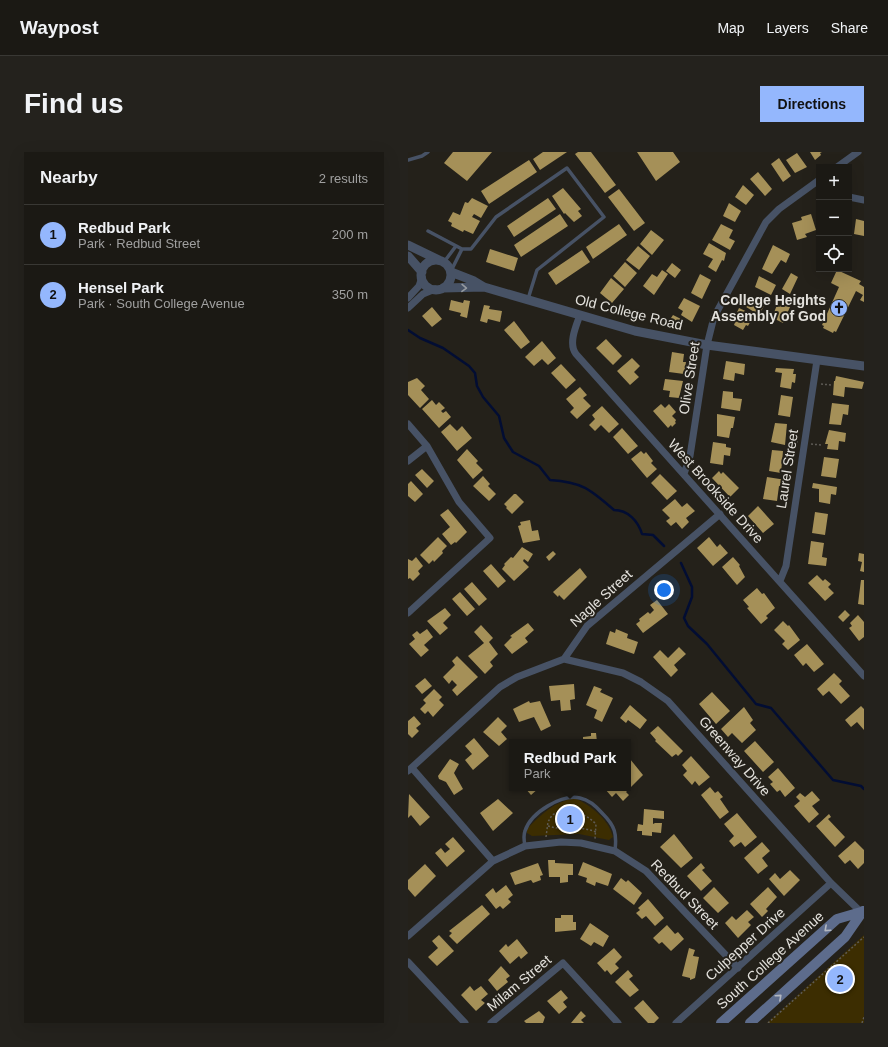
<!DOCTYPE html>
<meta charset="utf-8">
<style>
body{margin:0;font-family:Arial,sans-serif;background:#24221d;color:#f1f3f6}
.controls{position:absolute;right:12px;top:12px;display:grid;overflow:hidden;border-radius:0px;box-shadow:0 4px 16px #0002}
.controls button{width:36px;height:36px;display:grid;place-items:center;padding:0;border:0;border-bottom:1px solid #393834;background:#1b1914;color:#f1f3f6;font:20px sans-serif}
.you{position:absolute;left:256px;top:438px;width:14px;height:14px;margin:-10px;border:3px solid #fff;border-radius:50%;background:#1a73e8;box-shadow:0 0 0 6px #1a73e833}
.badge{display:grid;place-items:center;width:26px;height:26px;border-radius:50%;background:#94b7fd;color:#111;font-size:13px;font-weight:700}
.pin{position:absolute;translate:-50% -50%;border:2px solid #fff;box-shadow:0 1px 4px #0006}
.popup{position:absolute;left:101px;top:587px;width:122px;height:52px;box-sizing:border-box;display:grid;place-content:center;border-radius:0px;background:#1b1914;filter:drop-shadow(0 1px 3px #0005);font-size:13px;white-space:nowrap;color:#a0a0a0}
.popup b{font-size:15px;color:#f1f3f6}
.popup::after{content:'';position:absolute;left:50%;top:100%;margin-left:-8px;border:8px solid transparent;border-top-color:#1b1914}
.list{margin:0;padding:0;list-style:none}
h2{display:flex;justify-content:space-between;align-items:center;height:52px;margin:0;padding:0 16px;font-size:17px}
h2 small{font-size:13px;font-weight:400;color:#a0a0a0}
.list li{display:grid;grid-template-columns:26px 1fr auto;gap:12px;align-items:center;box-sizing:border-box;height:60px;padding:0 16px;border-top:1px solid #393834}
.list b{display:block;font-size:15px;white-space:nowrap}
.list p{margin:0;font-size:13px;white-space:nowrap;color:#a0a0a0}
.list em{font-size:13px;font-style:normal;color:#a0a0a0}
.icon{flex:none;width:22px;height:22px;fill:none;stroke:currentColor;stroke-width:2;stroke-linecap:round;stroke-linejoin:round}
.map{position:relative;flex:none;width:456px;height:871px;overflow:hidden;border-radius:0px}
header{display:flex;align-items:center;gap:24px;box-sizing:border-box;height:56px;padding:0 20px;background:#1b1914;border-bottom:1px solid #393834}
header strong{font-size:19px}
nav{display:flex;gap:22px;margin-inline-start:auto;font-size:14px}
.intro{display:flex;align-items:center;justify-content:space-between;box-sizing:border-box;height:96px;padding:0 24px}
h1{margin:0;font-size:28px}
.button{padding:10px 18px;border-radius:0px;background:#94b7fd;color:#111;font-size:14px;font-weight:700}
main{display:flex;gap:24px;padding:0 24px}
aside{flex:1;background:#1b1914;border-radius:0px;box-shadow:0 4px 16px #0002}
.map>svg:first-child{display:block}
.green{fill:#3c2d01}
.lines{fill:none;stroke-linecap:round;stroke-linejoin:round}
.stream{stroke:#020d33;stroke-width:2.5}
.building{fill:#a59058}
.path{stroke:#5e5b55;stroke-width:1.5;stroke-dasharray:2 2;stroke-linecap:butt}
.service{stroke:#475265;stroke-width:3.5}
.minor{stroke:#475265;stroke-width:7}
.tertiary{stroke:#475265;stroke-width:9}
.secondary{stroke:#5d6c8c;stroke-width:10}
.oneway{stroke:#959aa0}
.oneway2{stroke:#b4b8c0}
.labels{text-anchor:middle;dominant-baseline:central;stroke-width:4;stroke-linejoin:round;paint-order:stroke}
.poi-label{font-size:14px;font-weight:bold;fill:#e3e1dc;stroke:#24211a;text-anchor:end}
.street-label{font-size:14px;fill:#e3e1dc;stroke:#24211a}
</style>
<header>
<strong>Waypost</strong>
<nav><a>Map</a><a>Layers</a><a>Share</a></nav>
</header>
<div class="intro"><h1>Find us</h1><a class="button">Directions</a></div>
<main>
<aside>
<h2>Nearby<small>2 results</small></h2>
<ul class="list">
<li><span class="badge">1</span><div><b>Redbud Park</b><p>Park · Redbud Street</p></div><em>200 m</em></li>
<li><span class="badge">2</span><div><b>Hensel Park</b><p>Park · South College Avenue</p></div><em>350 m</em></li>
</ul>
</aside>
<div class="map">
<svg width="456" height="871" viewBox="0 0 456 871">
<rect width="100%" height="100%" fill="#24211a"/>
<!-- green -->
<path class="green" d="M167,646C182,653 201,667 205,685L201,688L171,682L124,684L119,681V677C133,662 146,650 167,646Z
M456,783V871H359Z"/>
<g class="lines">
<!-- stream -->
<path class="stream" d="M0,178L12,186L35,196L61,214L67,221L69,234L75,245L91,264L96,286L105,300L131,314L142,328C174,330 182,337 206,358C220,358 230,369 234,382L245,383L256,394
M273,411L284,435V445L276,466L280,474L299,492L348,552L363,556L425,628L453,634L456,637"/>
</g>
<!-- building -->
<path class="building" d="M45,0H84L59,29L36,11Z
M135,0H159L132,18L125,7Z
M170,0H183L208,33L197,41L167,2Z
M229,0H265L272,10L248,29Z
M402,0H414L412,1L413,3L407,8Z
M389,1L399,15L387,21L378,8Z
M371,6L383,24L375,30L363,12Z
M121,8L129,20L81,52L73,39Z
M350,20L364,37L357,44L342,27Z
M335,33L346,43L338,53L327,45Z
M155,36L173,57L170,59L174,64L166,70L157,61L156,62L144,44Z
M211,37L237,71L226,79L200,45Z
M64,46L80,54L73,66L66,62L64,65L72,69L65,82L56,78L55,80L43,74L44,71L40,69L45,60L52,63L57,50L60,51Z
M140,46L148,57L106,85L99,74Z
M321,51L333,59L327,70L315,64Z
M152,62L160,74L113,105L106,93Z
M403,62L408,78L397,82L399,85L389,88L384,71L394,68L393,65Z
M448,67L456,69V84L446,82Z
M211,72L219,83L185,107L178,95Z
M313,72L325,78L321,86L327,89L322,98L304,88Z
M243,78L256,88L244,103L232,92Z
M301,91L318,101L316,109L314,108L308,120L300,115L305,107L295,102Z
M365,93L382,102L378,111L373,108L364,122L354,117Z
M230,94L242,104L231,118L218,108Z
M82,97L110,106L106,119L78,110Z
M174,98L182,110L148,133L140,121Z
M217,110L229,121L217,135L205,124Z
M264,111L273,118L267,126L258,119Z
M254,118L260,122L246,143L235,134L244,122L249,125Z
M429,118L453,129L451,132L456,135V150L452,148L455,143L448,139L428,180L426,179L425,181L415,176L416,174L414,173L431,135L423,131Z
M383,121L390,125L382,142L374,137Z
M292,122L303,128L294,147L283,141Z
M351,124L368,133L363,143L347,135Z
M203,126L216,137L204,151L192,141Z
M341,145L356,154L351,163L335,153Z
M276,146L292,154L284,170L273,163L275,159L270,156Z
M43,148L55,151L56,148L62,149L59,166L52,164L53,161L41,158Z
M373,151L382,155L375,171L367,167L368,164L365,163L369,153L372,155Z
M76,153L82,154L81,157L94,159L92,170L80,167L79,171L72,169Z
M24,155L34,167L24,175L14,164Z
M331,156L346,163L340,174L338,173L335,178L326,173L328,168L326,167Z
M265,163L273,167L269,174L261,169Z
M106,169L122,190L113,197L96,178Z
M198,187L214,204L205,213L188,196Z
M134,189L148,206L140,213L134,207L126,214L117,205Z
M264,200L276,202L275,210H278L276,222L261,220Z
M224,206L232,214L226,220L231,225L222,233L209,219Z
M318,209L337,212L336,223L327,221L326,229L315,227Z
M153,212L168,228L158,237L143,221Z
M368,216L386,217L385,222H388L387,231L384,230L383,237L372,235L374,221L367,220Z
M428,224L456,230L454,237L437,235L436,245L425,243L426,229H427Z
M9,226L17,234L13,238L21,247L12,256L0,243V230Z
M257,227L275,229L271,246L261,245L262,239L255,238Z
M172,235L179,243L175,246L183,254L169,267L162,260L166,256L158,247Z
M315,239L325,240V246L334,247L332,259L313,256Z
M373,243L385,245L382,265L370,263Z
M24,248L28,253L31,250L37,256L33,259L35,261L38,259L43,265L31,276L14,257Z
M424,251L441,253L440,263L435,262L433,273L421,272Z
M253,252L257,256L261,252L268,260L264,264L268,268L267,270L268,271L264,275L263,273L260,276L245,259Z
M194,254L211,272L201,281L193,273L187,279L181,273L187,267L184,263Z
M309,262L327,265L325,276H323L321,286L309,284Z
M367,271L379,272L377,293L363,290Z
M42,272L49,279L54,274L64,286L49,299L33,280Z
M214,276L230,294L220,302L205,285Z
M421,278L438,281L437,290L431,289L430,298L419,297L420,292H417Z
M305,290L318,292V295L323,296L322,304L316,303L315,313L302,311Z
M59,297L70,309L68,311L75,318L65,327L49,308Z
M364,298L375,299L373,321L361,319Z
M233,299L236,302L238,300L245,309L243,311L249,317L239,326L223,307Z
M416,305L431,307L428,326L413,324Z
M14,317L26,329L19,336L7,323Z
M311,319L313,322L315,320L331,336L322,345L304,326Z
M252,322L269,339L259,348L243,331Z
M75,324L82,332L80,334L88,342L81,349L65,334Z
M359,325L378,328L377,335L371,334L369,349L355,347Z
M3,329L15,342L7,350L0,344V332Z
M405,331L429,335L428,343L423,342L422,352L411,350V337L404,336Z
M106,342H108L116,350L104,362L98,356L99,355L96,352Z
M267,347L274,355L279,351L287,359L278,366L281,370L274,377L268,370L263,374L258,369L262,366L254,358Z
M350,354L366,372L355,381L340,364Z
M40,357L59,380L48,391L47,390L43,393L34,382L42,375L32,363Z
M407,360L420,362L417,383L404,381Z
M122,368L124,379L130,378L132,388L115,391L110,374L113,373L112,370Z
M30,385L39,394L34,399L35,401L26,410L25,408L21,412L12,403Z
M301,385L309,395L312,392L320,401L305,414L289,396Z
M403,389L416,391L414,405L419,406L418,414L400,412Z
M114,395L125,402L120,410L116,407L115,409L121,415L106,429L94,417L97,413L96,412L103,405L105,406Z
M145,399L148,402L141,409L138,405Z
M451,401L456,402V420L452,419L454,410L450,409Z
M8,405L15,414L10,419L12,422L5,429L2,426L0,427V407L4,409Z
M325,405L332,413L331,414L337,425L329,433L314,415Z
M83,412L98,429L90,436L75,419Z
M172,416L179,425L156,448L151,443L150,445L145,440Z
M409,423L415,429L417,427L423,432L420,435L426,441L417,449L400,431Z
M453,428H456V453L450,452Z
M64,430L79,447L71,454L56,437Z
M349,436L354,442L356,441L367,456L358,464L360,466L353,472L339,456L341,455L335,448Z
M52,440L67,457L59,464L44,447Z
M249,448L260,462L235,481L228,472L232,469L231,467L240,460L242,462L246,458L242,453Z
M37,456L43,463L35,471L40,476L32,483L19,469Z
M437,458L442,463L435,470L430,465Z
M450,463L456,470V485L451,489L441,476L444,474L442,471Z
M375,469L380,474L381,473L392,488L380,498L374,492L377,489L366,478Z
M120,471L126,478L117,486L120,490L104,502L96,493L104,485L102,484Z
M73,473L85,486L81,490L90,502L82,510L85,514L77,522L60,504L76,491L66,480Z
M19,477L25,485L16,493L21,498L13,505L1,492L7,487L4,483L9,479L12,482Z
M208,477L220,482L219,486L230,490L226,502L198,492L202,479L207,481Z
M399,492L416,512L406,520L398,511L395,514L386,503Z
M271,495L278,502L266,513L270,518L263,525L245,505L252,498L260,506Z
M49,504L70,525L49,544L44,538L49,533L44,528L41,532L35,525L47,513L44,509Z
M426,521L434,529L431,532L442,544L433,552L421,539L415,544L409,537Z
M17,526L24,534L14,542L7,534Z
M166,532L167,547L162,548L163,558L153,559L152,548L143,549L141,534Z
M186,534L194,537L192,540L205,546L194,570L186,566L189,558L178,553Z
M26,537L34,545L31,548L36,553L25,565L20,559L17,562L12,557L18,551L15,548Z
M304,540L322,559L308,572L291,552Z
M121,549L122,551L132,549L143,574L133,579L126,565L111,570L105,557Z
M222,553L239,568L232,577L220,568L218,571L212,566Z
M453,554L456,557V578L449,570L443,575L437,568Z
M336,555L345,568L342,571L348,578L334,591L324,581L320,585L313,577Z
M6,564L13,572L8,576L11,579L4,586L0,582V569Z
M90,565L99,574L93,580L99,587L91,594L75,580Z
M250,574L275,599L270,604L268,602L264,605L247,589L248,588L242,581Z
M183,581H188L189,590H175V585L183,584Z
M66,586L81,604L65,618L57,608L64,602L57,594Z
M347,589L366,610L355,620L336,599Z
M283,604L302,625L291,634L287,629L284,633L275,623L279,619L274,613Z
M42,607L51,612L46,621L55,637L46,643L38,630L31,627L30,624Z
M222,607L235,623L218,640L221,643L215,649L208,641L204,645L197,637L220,636V610Z
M370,616L387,636L377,645L372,638L369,640L362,632L365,630L360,625Z
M302,635L307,641L310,639L315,645L312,647L321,660L312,667L293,643Z
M117,636H131L123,643Z
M404,639L412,648L404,654L411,662L401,671L386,654L392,649L388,645L392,641L397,645Z
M1,642L22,665L12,674L3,663L0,666Z
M90,647L105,661L85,679L72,661Z
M236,657L256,659V667L245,666V672L247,671H254L253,681L244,680V684L234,683V679H229L230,672L235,673Z
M329,661L349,685L337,695L333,690L326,695L321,689L326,684L316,672Z
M421,662L423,665L420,667L437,685L427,695L408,674Z
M266,682L285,706L273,716L252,695Z
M45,685L57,699L39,715L27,701L33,696L37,701L42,697L37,692Z
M447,689L456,698V711L450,717L442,708L437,712L430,704Z
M354,690L362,699L354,706L360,714L350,722L336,706Z
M140,708H147V711L165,712V723H160V730L152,731V725H141Z
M175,710L204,722L200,734L188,730L187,734L178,730L179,726L170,723Z
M130,711L135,723L132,724L133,728L125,731L123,728L107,733L102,721Z
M293,711L297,716L294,718L304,729L293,739L279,724Z
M17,712L28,724L7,745L0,737V728Z
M382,718L392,728L376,744L361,727L367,721L372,727Z
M213,726L218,730L220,728L234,741L226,753L205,737Z
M98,733L105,743L100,747L103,750L95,757L92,754L88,757L77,743L85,736L88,741Z
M306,735L321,751L310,761L295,746Z
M360,735L369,745L358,757L360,759L354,765L342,752Z
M240,747L256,766L247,774L238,764L234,767L228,761L232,758L230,756Z
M74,753L82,762L49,792L41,784L44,781L41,779Z
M339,758L346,765L340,770L343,773L330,786L317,771L324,764L328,768Z
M153,763H165V770H168V778L147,780V766H153Z
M182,771L201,784L195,795L186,790L183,794L172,787Z
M259,773L267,782L270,780L276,787L263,799L254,790L251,792L245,786Z
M31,783L46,799L29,814L20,805L30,796L24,789Z
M109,787L120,801L113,807L111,804L102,812L91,799L98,792L100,795Z
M206,796L214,805L207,812L211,816L203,823L199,818L197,820L189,811Z
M281,796L287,798L285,804L291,805L287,826L282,828V826L274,824Z
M93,814L102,824L98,827L100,830L89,839L80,828Z
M220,818L225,824L221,827L231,838L222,845L207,830Z
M62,834L66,839L73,834L80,842L73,848L77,851L68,859L53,843Z
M153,838L160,846L155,850L159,855L151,862L139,849Z
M235,848L251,866L246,871H240L226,856Z
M131,859L137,865L135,871H118L116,869Z
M173,859L178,864L173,868L176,871H163Z"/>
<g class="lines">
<!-- path -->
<path class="path" d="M413,232L423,233
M381,289L390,290
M403,292L413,293
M380,305H386
M158,661L159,668L164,672L166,652
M166,673L171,668L170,660
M140,674L148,676L164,672C172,678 180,676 188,680
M138,685L140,670L144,663C160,655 176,660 188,672L187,687
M360,871L456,785
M454,871L456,865"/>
<!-- service -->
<path class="service" d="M0,8L14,4L20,0
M20,79L54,97H63L88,65L159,16L196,65L129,118L120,147
M36,110L48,94
M43,119L54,97
M117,694C116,689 115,684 117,679C123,660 154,642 172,646C182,648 189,655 195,662C207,674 209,682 207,698"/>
<!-- minor -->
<path class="minor" d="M429,15L450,0
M441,45L456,48
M0,146L11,134L14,125
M0,156L15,142L27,137
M172,163C168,174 160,192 168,202L456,524
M0,272L19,294L51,350L82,386L0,461
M0,309L19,294
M276,322L282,304L299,193L306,165L358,70L371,57L411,28
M372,429L378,414L409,208
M156,507L215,521L233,530L260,549L423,731L453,760
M4,616L85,709
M0,619L92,535L109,525L156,507L179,474L312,362
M0,784L85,709L117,694L153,690L173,691L207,699L238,719L330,816
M0,810L57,871
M83,871L155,811L210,871
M268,871L423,731"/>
<!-- tertiary -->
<path class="tertiary" d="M0,93L31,108
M0,104L14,120
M13 123a15 15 0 1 1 30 0a15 15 0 1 1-30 0Z
M43,120L66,129L76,135L227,179L299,193L456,214
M35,136L76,135"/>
<!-- secondary -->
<path class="secondary" d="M313,871L429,767L453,760
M342,871L437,785L455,759"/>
</g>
<!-- one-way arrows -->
<defs><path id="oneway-chevron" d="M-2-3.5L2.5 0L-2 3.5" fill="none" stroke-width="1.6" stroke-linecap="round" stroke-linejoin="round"/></defs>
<use class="oneway" href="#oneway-chevron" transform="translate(56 136) rotate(1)"/>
<g class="oneway2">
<use href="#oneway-chevron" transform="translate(419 777) rotate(138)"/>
<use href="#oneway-chevron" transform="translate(371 845) rotate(-42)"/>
</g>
<!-- icons -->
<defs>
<g id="church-disc" transform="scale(0.9)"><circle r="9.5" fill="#94b7fd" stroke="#24211a"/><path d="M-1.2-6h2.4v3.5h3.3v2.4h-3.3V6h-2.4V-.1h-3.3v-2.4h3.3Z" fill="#111"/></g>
</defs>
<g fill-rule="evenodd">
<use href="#church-disc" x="431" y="156"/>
</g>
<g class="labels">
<!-- poi labels -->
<g class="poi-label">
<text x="418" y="148">College Heights<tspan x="418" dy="16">Assembly of God</tspan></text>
</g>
<!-- street labels -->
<g class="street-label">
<text transform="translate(221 160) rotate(14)">Old College Road</text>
<text transform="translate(281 226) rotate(-81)">Olive Street</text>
<text transform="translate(379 317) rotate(-81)">Laurel Street</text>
<text transform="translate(308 339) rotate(48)">West Brookside Drive</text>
<text transform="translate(193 446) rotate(-42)">Nagle Street</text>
<text transform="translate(327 604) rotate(49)">Greenway Drive</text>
<text transform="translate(277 742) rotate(46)">Redbud Street</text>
<text transform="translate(337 792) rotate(-42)">Culpepper Drive</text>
<text transform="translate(362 808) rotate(-42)">South College Avenue</text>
<text transform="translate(111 831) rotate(-40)">Milam Street</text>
</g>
</g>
</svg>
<div class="controls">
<button>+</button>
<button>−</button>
<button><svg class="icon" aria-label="locate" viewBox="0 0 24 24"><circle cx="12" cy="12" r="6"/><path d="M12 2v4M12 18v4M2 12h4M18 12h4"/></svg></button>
</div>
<div class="you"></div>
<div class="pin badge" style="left:162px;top:667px">1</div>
<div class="popup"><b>Redbud Park</b>Park</div>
<div class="pin badge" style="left:432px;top:827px">2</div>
</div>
</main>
